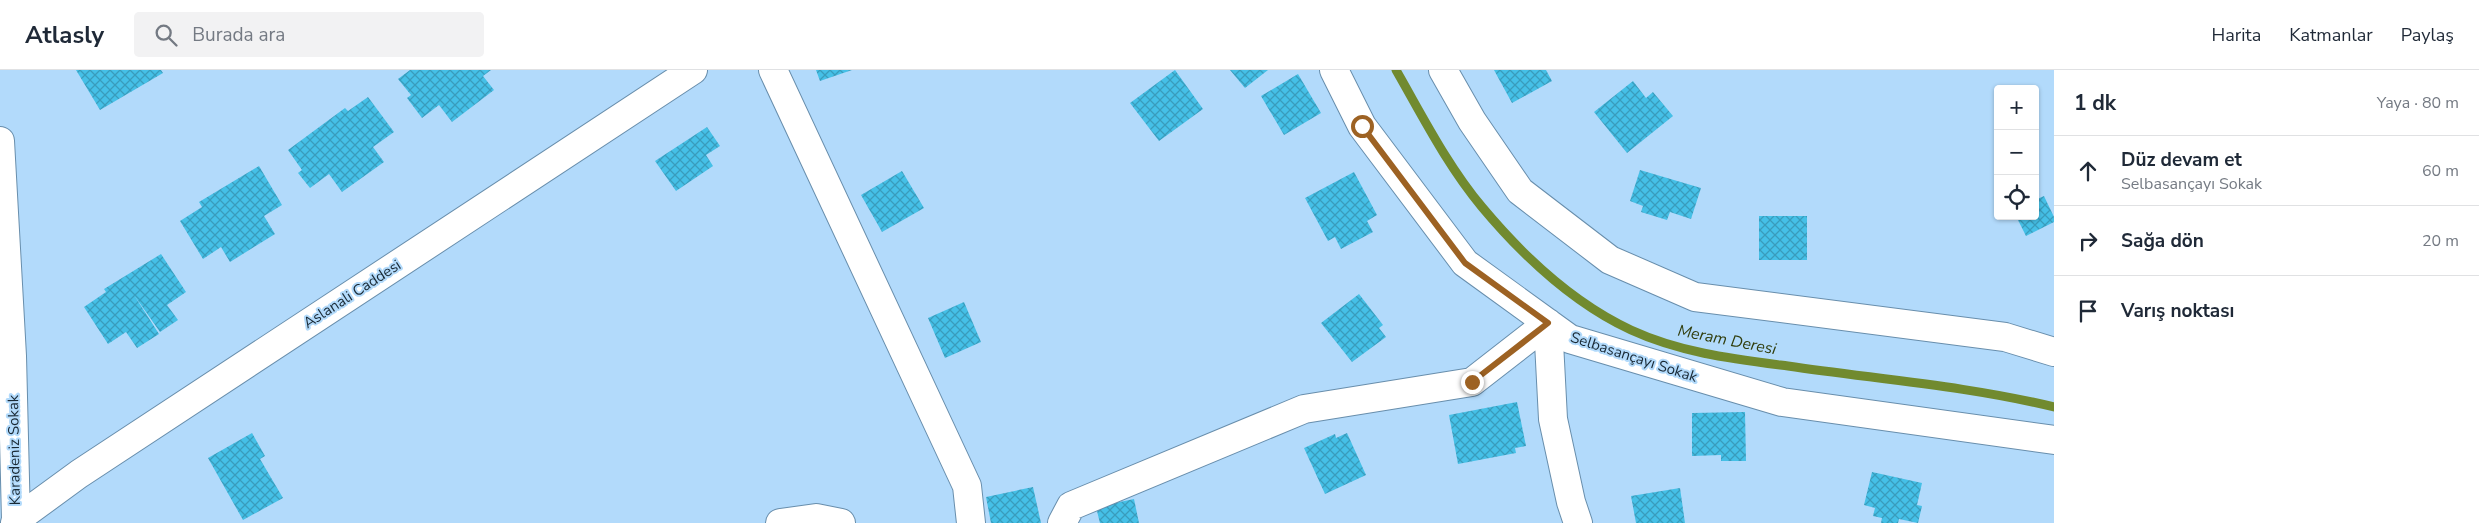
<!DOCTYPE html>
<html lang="tr">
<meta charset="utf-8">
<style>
body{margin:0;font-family:"Nunito Sans",sans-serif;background:#f2f2f3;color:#1f2937}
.controls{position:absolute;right:15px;top:15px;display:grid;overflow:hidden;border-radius:5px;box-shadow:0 1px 4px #0004}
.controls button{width:45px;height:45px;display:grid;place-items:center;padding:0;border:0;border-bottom:1px solid #e0e1e3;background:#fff;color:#1f2937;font:25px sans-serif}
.stop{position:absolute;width:15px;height:15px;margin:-11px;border:4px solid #9d6223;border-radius:50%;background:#fff}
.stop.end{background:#9d6223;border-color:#fff;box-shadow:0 1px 5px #0008}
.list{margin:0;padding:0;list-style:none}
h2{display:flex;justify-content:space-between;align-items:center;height:65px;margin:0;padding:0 20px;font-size:21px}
h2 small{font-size:16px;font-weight:400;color:#747a83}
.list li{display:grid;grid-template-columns:32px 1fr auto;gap:15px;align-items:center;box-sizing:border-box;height:70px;padding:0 20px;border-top:1px solid #e0e1e3}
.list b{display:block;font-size:19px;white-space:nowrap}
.list p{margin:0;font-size:16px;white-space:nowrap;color:#747a83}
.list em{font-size:16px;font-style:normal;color:#747a83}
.icon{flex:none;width:28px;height:28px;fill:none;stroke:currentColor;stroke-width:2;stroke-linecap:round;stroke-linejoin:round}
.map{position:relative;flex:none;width:2054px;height:453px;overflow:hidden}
header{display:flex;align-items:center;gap:30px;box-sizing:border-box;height:70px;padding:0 25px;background:#fff;border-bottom:1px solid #e0e1e3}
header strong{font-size:24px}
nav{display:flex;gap:28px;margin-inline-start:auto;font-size:18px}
.search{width:350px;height:45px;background:#f2f2f3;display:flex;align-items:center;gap:12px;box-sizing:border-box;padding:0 18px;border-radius:5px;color:#747a83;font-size:19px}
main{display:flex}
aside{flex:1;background:#fff}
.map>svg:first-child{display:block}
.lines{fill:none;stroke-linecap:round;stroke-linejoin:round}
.stream{stroke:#718a2f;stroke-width:9}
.building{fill:url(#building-cross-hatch)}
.street-casing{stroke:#688eac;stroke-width:30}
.secondary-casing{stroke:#688eac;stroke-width:30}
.street{stroke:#fff;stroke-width:28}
.secondary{stroke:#fff;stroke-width:28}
.route{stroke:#9d6223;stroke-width:6}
.labels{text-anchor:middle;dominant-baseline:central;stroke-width:4;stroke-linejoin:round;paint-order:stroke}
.street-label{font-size:15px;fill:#192935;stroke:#b2dafb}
.water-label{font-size:16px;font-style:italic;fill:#303d0c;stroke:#b2dafb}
</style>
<header>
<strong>Atlasly</strong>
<div class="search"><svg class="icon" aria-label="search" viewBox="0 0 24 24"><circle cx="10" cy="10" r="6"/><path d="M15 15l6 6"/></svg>Burada ara</div>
<nav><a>Harita</a><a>Katmanlar</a><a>Paylaş</a></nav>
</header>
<main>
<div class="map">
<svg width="2054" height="453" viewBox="0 0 2054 453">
<defs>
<pattern id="building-cross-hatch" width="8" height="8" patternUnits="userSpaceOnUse" patternTransform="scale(1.25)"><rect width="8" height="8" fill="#45c0e7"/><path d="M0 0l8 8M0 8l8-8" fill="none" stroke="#399cbc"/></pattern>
</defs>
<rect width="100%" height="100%" fill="#b2dafb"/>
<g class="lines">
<!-- stream -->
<path class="stream" d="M1396,0C1423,47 1447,95 1482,137C1523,186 1573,233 1631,260C1681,283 1734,289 1788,296C1876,309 1968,316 2054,337"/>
</g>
<!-- building -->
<path class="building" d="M76,0H161L163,3L100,40Z
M410,0H491L483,6L494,20L452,52L439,35L422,48L407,28L411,25L398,9Z
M816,0H852L820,11Z
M1175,0L1203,39L1159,71L1130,33Z
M1230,0H1268L1245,18Z
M1494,0H1546L1552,11L1512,33Z
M1298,4L1321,43L1284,65L1261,26Z
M1633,11L1646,28L1653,22L1673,46L1627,83L1594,42Z
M368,27L394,62L373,77L384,92L342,122L329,104L310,118L298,103L302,100L288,80L345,38L348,41Z
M707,57L720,76L706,85L713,96L676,121L655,91Z
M259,96L282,135L264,146L275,164L230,192L221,177L203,189L180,151L202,137L199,132Z
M1640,100L1701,118L1691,149L1670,142L1667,150L1641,142L1643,136L1630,131Z
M902,101L924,138L882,162L861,125Z
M1354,102L1377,145L1367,151L1373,162L1341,179L1335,167L1328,171L1305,128Z
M2044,126L2054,147V152L2026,166L2016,146H2035V130Z
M1759,146H1807V190H1759Z
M161,184L186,222L167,235L178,250L160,262L134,225L159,264L137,278L126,262L108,274L84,237L106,222L104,219Z
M1359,224L1383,255L1379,258L1386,267L1352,292L1321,253Z
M964,232L981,272L945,288L928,248Z
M1517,332L1526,376L1515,378L1516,383L1458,394L1449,345Z
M1745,342L1746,391H1721V385L1692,386V343Z
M252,363L265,386L260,389L283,428L243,450L208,388Z
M1347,363L1366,405L1325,424L1304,378L1335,364L1336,368Z
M1872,402L1922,413L1917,435L1922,436L1918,453L1899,449L1898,453H1881L1882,448L1873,446L1875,438L1864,435Z
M1033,417L1041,453H991L986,427Z
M1680,418L1685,453H1636L1631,426Z
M1134,429L1139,453H1100L1096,437Z"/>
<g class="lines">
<!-- street casing -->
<g class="street-casing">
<path id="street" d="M773,0L967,416L971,453
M1334,0L1362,56L1465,193L1570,269L1782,332L2054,370
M1443,0L1472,51L1520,121L1610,190L1695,227L2005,267L2054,282
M0,71L12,286L16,450
M780,453L816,448L841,453
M1062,453L1071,436L1304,339L1472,312L1548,253L1553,349L1571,432L1578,453"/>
</g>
<!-- secondary casing -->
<g class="secondary-casing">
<path id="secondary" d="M15,453L16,450L79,404L693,0"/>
</g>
<!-- street -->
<use href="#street" class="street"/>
<!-- secondary -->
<use href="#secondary" class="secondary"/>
</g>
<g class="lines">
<!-- route -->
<path class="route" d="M1362,56L1465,193L1548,253L1472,312"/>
</g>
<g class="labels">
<!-- street labels -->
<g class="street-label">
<text transform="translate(352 224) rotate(-33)">Aslanali Caddesi</text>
<text transform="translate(1634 287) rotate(18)">Selbasançayı Sokak</text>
<text transform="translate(14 380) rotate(-91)">Karadeniz Sokak</text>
</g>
<!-- water labels -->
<g class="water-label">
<text transform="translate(1727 270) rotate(11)">Meram Deresi</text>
</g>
</g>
</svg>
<div class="controls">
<button>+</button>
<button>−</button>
<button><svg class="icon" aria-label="locate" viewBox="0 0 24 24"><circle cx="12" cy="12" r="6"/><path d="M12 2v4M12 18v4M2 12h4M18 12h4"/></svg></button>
</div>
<div class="stop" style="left:1362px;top:56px"></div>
<div class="stop end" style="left:1472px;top:312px"></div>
</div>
<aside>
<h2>1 dk<small>Yaya · 80 m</small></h2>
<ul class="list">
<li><svg class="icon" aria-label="ahead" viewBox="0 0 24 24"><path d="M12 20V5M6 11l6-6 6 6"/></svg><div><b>Düz devam et</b><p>Selbasançayı Sokak</p></div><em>60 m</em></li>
<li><svg class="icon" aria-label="right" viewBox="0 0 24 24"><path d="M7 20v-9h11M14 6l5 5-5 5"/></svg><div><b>Sağa dön</b></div><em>20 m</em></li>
<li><svg class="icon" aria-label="arrive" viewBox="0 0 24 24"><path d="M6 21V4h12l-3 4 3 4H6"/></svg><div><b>Varış noktası</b></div></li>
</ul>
</aside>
</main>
